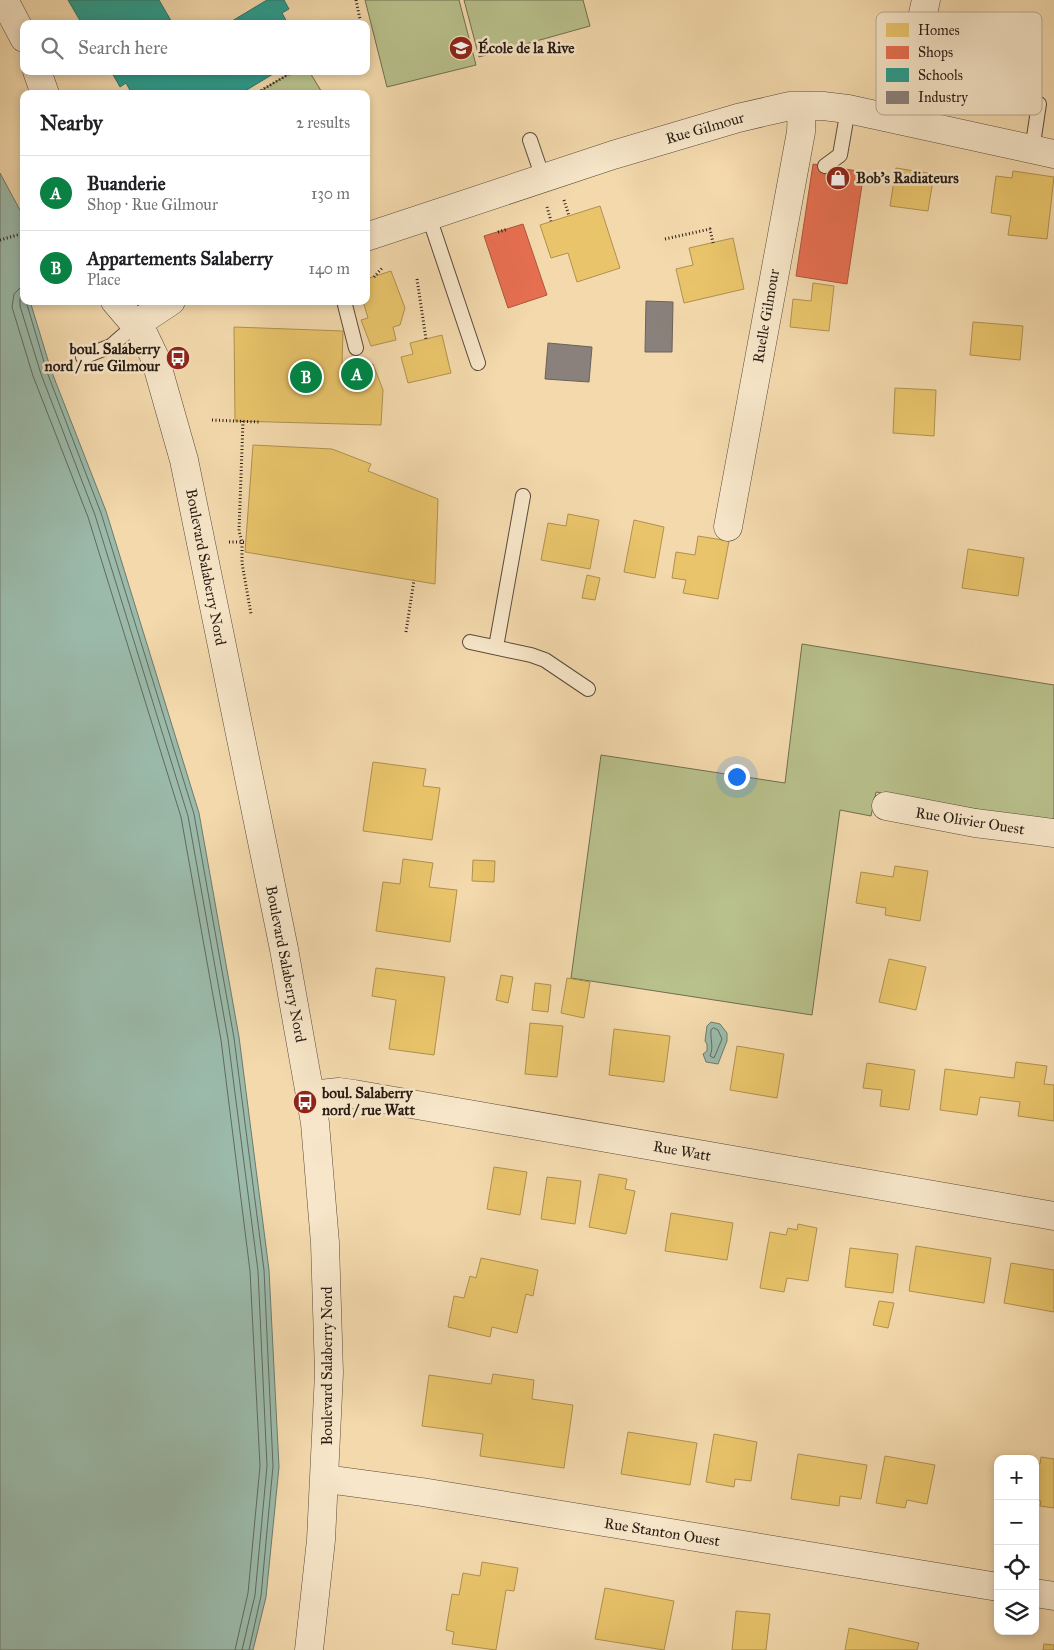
<!DOCTYPE html>
<meta charset="utf-8">
<style>
body{margin:0;font-family:"IM FELL Great Primer",serif;background:#f2f2f2;color:#202124}
.controls{position:absolute;right:15px;bottom:15px;display:grid;overflow:hidden;border-radius:10px;box-shadow:0 2px 8px #0003}
.controls button{width:45px;height:45px;display:grid;place-items:center;padding:0;border:0;border-bottom:1px solid #e0e0e0;background:#fff;color:#202124;font:25px sans-serif}
.you{position:absolute;left:736px;top:776px;width:18px;height:18px;margin:-12px;border:4px solid #fff;border-radius:50%;background:#1a73e8;box-shadow:0 0 0 8px #1a73e833}
.badge{display:grid;place-items:center;width:32px;height:32px;border-radius:50%;background:#0b8043;color:#fff;font-size:16px;font-weight:700}
.pin{position:absolute;translate:-50% -50%;border:2px solid #fff;box-shadow:0 1px 5px #0006}
.list{margin:0;padding:0;list-style:none}
h2{display:flex;justify-content:space-between;align-items:center;height:65px;margin:0;padding:0 20px;font-size:21px}
h2 small{font-size:16px;font-weight:400;color:#757577}
.list li{display:grid;grid-template-columns:32px 1fr auto;gap:15px;align-items:center;box-sizing:border-box;height:75px;padding:0 20px;border-top:1px solid #e0e0e0}
.list b{display:block;font-size:19px;white-space:nowrap}
.list p{margin:0;font-size:16px;white-space:nowrap;color:#757577}
.list em{font-size:16px;font-style:normal;color:#757577}
.icon{flex:none;width:28px;height:28px;fill:none;stroke:currentColor;stroke-width:2;stroke-linecap:round;stroke-linejoin:round}
.map{position:relative;flex:none;width:1054px;height:1650px;overflow:hidden}
.search{position:absolute;background:#fff;box-shadow:0 2px 8px #0003;left:20px;top:20px;width:350px;height:55px;display:flex;align-items:center;gap:12px;box-sizing:border-box;padding:0 18px;border-radius:10px;color:#757577;font-size:19px}
.panel{position:absolute;background:#fff;box-shadow:0 2px 8px #0003;left:20px;top:90px;width:350px;height:215px;border-radius:10px}
.map>svg:first-child{display:block}
.green{fill:#b8c08b;stroke:#706e4f}
.water{fill:#9bbaaa;stroke:#6d7a6e}
.homes{fill:#e9c46a;stroke:#af9150}
.shops{fill:#e76f51;stroke:#ad563e}
.schools{fill:#2a9d8f;stroke:#29766a}
.industry{fill:#8a817c;stroke:#6c625c}
.lines{fill:none;stroke-linecap:round;stroke-linejoin:round}
.shore{stroke:#616a5e;stroke-width:1}
.service-casing{stroke:#5a4a39;stroke-width:16}
.minor-casing{stroke:#5a4a39;stroke-width:29}
.tertiary-casing{stroke:#5a4a39;stroke-width:29}
.path{stroke:#271b13;stroke-width:3;stroke-dasharray:1 2.5;stroke-linecap:butt}
.service{stroke:#f7e6c9;stroke-width:14}
.minor{stroke:#f7e6c9;stroke-width:28}
.tertiary{stroke:#f7e6c9;stroke-width:28}
.labels{text-anchor:middle;dominant-baseline:central;stroke-width:5;stroke-linejoin:round;paint-order:stroke}
.poi-label{font-size:15px;font-weight:bold;fill:#271b13;stroke:#f7e6c9;text-anchor:start}
.street-label{font-size:15px;fill:#271b13;stroke:#f7e6c9}
.key{fill:#f7e6c9;stroke:#b9a992;stroke-width:1}
.key-label{font-size:14px;fill:#271b13}
</style>
<div class="map">
<svg width="1054" height="1650" viewBox="0 0 1054 1650">
<rect width="100%" height="100%" fill="#f3d9ac"/>
<filter id="stains"><feTurbulence type="fractalNoise" baseFrequency=".004" numOctaves="4"/><feColorMatrix values="0 0 0 0 .2 0 0 0 0 .09 0 0 0 0 .02 0 0 0 .5 -.17"/></filter>
<radialGradient id="worn" r=".72"><stop offset=".6" stop-color="#630" stop-opacity="0"/><stop offset="1" stop-color="#630" stop-opacity=".3"/></radialGradient>
<!-- green -->
<path class="green" d="M365,0H459L476,65L387,87Z
M464,0H583L590,26L479,57Z
M294,71H309L323,94H255Z
M802,644L1054,685V819L1022,817L876,792L871,816L840,810L812,1015L571,978L601,755L785,783Z"/>
<!-- water -->
<path class="water" d="M0,173L21,212L24,301H30L51,370L106,511L199,813L239,1037L269,1270L279,1467L266,1597L253,1650H0Z
M711,1022L720,1024L727,1033V1041L718,1064L706,1062L703,1054L707,1051V1044L705,1041L707,1026Z"/>
<!-- homes -->
<path class="homes" d="M896,168L934,174L928,211L890,206Z
M1013,171L1054,177L1047,239L1008,235L1011,216L991,213L996,176L1012,178Z
M600,206L620,268L577,282L568,253L551,258L540,225Z
M733,238L744,289L684,303L676,269L693,265L689,248Z
M391,271L405,308L400,325L393,327L396,340L371,346L361,320L368,318L363,301H366V279Z
M813,283L834,286L829,331L790,327L793,299L811,301Z
M973,322L1023,326L1020,360L970,355Z
M234,327L343,331L342,364H373L383,390L381,425L235,421Z
M442,335L451,373L408,383L401,357L413,354L410,343Z
M895,388L936,390L934,436L893,433Z
M253,445L332,449L371,464L368,471L438,499L435,584L245,552Z
M568,514L599,520L590,569L541,560L548,523L566,526Z
M634,520L664,527L655,578L624,572Z
M698,536L729,541L718,599L683,593L686,580L672,578L676,552L695,555Z
M968,549L1024,558L1018,596L962,588Z
M587,575L600,578L595,600L582,598Z
M373,762L426,769L423,786L440,788L432,840L363,831Z
M403,859L433,863L429,887L457,890L450,942L376,931L383,882L400,884Z
M473,860L495,861L494,882L472,881Z
M895,866L928,871L920,921L885,915L886,908L856,903L861,872L893,877Z
M889,959L926,967L916,1010L879,1002Z
M376,968L445,977L434,1055L389,1049L396,1000L372,996Z
M501,975L513,977L508,1003L496,1000Z
M567,978L590,982L584,1018L561,1013Z
M535,983L551,985L548,1012L532,1010Z
M530,1023L563,1026L557,1077L525,1074Z
M614,1029L670,1036L664,1082L609,1075Z
M737,1046L784,1054L777,1098L730,1090Z
M1016,1062L1047,1066L1044,1084L1054,1085V1121L1018,1116L1020,1102L980,1097L977,1115L940,1110L945,1069L1014,1078Z
M867,1063L915,1070L909,1110L880,1106L882,1090L863,1088Z
M494,1167L527,1172L520,1215L487,1209Z
M599,1174L627,1179L625,1189L635,1191L626,1234L589,1227Z
M547,1177L581,1181L575,1224L541,1219Z
M671,1213L733,1223L727,1260L665,1251Z
M798,1224L817,1228L808,1281L787,1278L784,1292L760,1288L770,1232L786,1235L788,1228L797,1230Z
M916,1246L991,1258L984,1303L909,1291Z
M850,1248L898,1254L893,1293L845,1287Z
M481,1258L538,1270L533,1296L526,1294L517,1333L492,1327L490,1337L448,1327L454,1296L464,1298L470,1276L476,1278Z
M1011,1263L1054,1270V1312L1004,1303Z
M879,1301L894,1303L888,1328L873,1325Z
M493,1374L534,1380L532,1399L573,1405L564,1468L480,1456L483,1434L422,1426L429,1375L491,1384Z
M628,1432L697,1443L690,1485L621,1474Z
M714,1434L757,1442L751,1481L735,1479L734,1487L706,1482Z
M798,1454L867,1465L861,1499L840,1496L839,1506L791,1499Z
M885,1456L935,1465L927,1504L907,1500L905,1508L876,1503Z
M1041,1457L1054,1459V1508L1040,1506L1041,1501L1035,1500V1463L1040,1464Z
M482,1562L518,1568L514,1591L506,1590L496,1650L452,1644L454,1632L446,1630L452,1594L459,1595L463,1573L480,1576Z
M605,1588L674,1601L664,1650L595,1639Z
M736,1611L770,1614L766,1650H732Z
M849,1628L919,1643L917,1650H845Z
M1044,1644L1054,1645V1650H1043Z"/>
<!-- shops -->
<path class="shops" d="M813,164L864,172L847,284L796,276Z
M523,224L547,295L508,308L484,236Z"/>
<!-- schools -->
<path class="schools" d="M68,0H159L173,24H82Z
M267,0H284L289,9L282,13L288,24H227Z
M111,71H278L240,94H132L126,83L120,87Z"/>
<!-- industry -->
<path class="industry" d="M646,301L673,302L672,352H645Z
M548,343L592,347L589,382L545,379Z"/>
<g class="lines">
<!-- shore -->
<path class="shore" d="M24,284L14,294L12,307L33,376L88,517L181,817L221,1040L250,1271L260,1466L248,1593L235,1650
M24,293L20,298V306L41,374L95,515L188,816L228,1039L258,1271L267,1466L255,1595L242,1650
M26,301L47,372L101,513L194,814L234,1038L264,1270L273,1466L261,1596L249,1650
M714,1028L718,1030L722,1039L714,1058L710,1056C714,1047 710,1039 711,1030Z"/>
<!-- service casing -->
<g class="service-casing">
<path id="service" d="M530,140L543,178
M1032,150L1039,104
M825,166L840,155L848,109
M429,217L478,363
M344,301L356,348
M83,357L111,346L135,325
M470,642L531,655L545,660L588,689
M496,647L523,496"/>
</g>
<!-- minor casing -->
<g class="minor-casing">
<path id="minor" d="M900,120L926,0
M366,237L613,155L738,118L790,106H823L848,109L1054,154
M135,325L171,301
M728,527L801,132L802,106
M886,806L975,823L1054,833
M310,1095L339,1092L354,1094L1054,1216
M326,1479L422,1492L998,1587
M1035,1593L1054,1596"/>
</g>
<!-- tertiary casing -->
<g class="tertiary-casing">
<path id="tertiary" d="M4,0L24,38
M37,71L45,94
M115,301L144,335L155,358L184,460L284,949L315,1123L325,1243L329,1373L321,1540L309,1650"/>
</g>
<!-- path -->
<path class="path" d="M356,0L361,24
M255,94L294,71
M564,200L569,216
M547,207L551,221
M498,232L508,229
M665,239L710,229L713,243
M0,240L24,233
M374,277L383,267
M417,279L426,339
M212,420L259,422
M243,421L239,531L242,542V563L251,614
M229,542H246
M406,632L414,580"/>
<!-- service -->
<use href="#service" class="service"/>
<!-- minor -->
<use href="#minor" class="minor"/>
<!-- tertiary -->
<use href="#tertiary" class="tertiary"/>
</g>
<!-- icons -->
<defs>
<g id="school-disc" transform="scale(1.25)"><circle r="9.5" fill="#8f2418" stroke="#f7e6c9"/><path d="M0-5L7-2L0 1L-7-2ZM-4 1L0 2.5L4 1V4Q0 6-4 4Z" fill="#fff"/></g>
<g id="shop-disc" transform="scale(1.25)"><circle r="9.5" fill="#8f2418" stroke="#f7e6c9"/><path d="M-5-2.5h2.3a2.7 3.5 0 0 1 5.4 0H5L5.5 6h-11ZM-1.5-2.5h3a1.5 2.3 0 0 0-3 0Z" fill="#fff"/></g>
<g id="bus-disc" transform="scale(1.25)"><circle r="9.5" fill="#8f2418" stroke="#f7e6c9"/><path d="M-5-6H5V4H4V6H2V4H-2V6H-4V4H-5ZM-3.5-4V0h7V-4ZM-3.5 1.2v1.5H-2V1.2ZM2 1.2v1.5H3.5V1.2Z" fill="#fff"/></g>
</defs>
<g fill-rule="evenodd">
<use href="#school-disc" x="461" y="48"/>
<use href="#shop-disc" x="838" y="178"/>
<use href="#bus-disc" x="178" y="358"/>
<use href="#bus-disc" x="305" y="1102"/>
</g>
<g class="labels">
<!-- poi labels -->
<g class="poi-label">
<text x="478" y="48">École de la Rive</text>
<text x="856" y="178">Bob's Radiateurs</text>
<text x="160" y="349" text-anchor="end">boul. Salaberry<tspan x="160" dy="17">nord / rue Gilmour</tspan></text>
<text x="322" y="1093">boul. Salaberry<tspan x="322" dy="17">nord / rue Watt</tspan></text>
</g>
<!-- street labels -->
<g class="street-label">
<text transform="translate(705 128) rotate(-16)">Rue Gilmour</text>
<text transform="translate(766 316) rotate(-80)">Ruelle Gilmour</text>
<text transform="translate(206 567) rotate(79)">Boulevard Salaberry Nord</text>
<text transform="translate(970 821) rotate(9)">Rue Olivier Ouest</text>
<text transform="translate(286 964) rotate(79)">Boulevard Salaberry Nord</text>
<text transform="translate(682 1151) rotate(10)">Rue Watt</text>
<text transform="translate(327 1366) rotate(-90)">Boulevard Salaberry Nord</text>
<text transform="translate(662 1532) rotate(9)">Rue Stanton Ouest</text>
</g>
</g>
<!-- legend -->
<rect x="876" y="12" width="166" height="103" rx="8" class="key"/>
<rect x="886" y="23" width="23" height="14" fill="#e9c46a"/>
<rect x="886" y="46" width="23" height="13" fill="#e76f51"/>
<rect x="886" y="68" width="23" height="14" fill="#2a9d8f"/>
<rect x="886" y="91" width="23" height="13" fill="#8a817c"/>
<g class="key-label">
<text x="918" y="35">Homes</text>
<text x="918" y="57">Shops</text>
<text x="918" y="80">Schools</text>
<text x="918" y="102">Industry</text>
</g>
<rect width="100%" height="100%" filter="url(#stains)"/>
<rect width="100%" height="100%" fill="url(#worn)"/>
</svg>
<div class="controls">
<button>+</button>
<button>−</button>
<button><svg class="icon" aria-label="locate" viewBox="0 0 24 24"><circle cx="12" cy="12" r="6"/><path d="M12 2v4M12 18v4M2 12h4M18 12h4"/></svg></button>
<button><svg class="icon" aria-label="layers" viewBox="0 0 24 24"><path d="M12 4l9 5-9 5-9-5zM3 14l9 5 9-5"/></svg></button>
</div>
<div class="you"></div>
<div class="pin badge" style="left:357px;top:374px">A</div>
<div class="pin badge" style="left:306px;top:377px">B</div>
<div class="search"><svg class="icon" aria-label="search" viewBox="0 0 24 24"><circle cx="10" cy="10" r="6"/><path d="M15 15l6 6"/></svg>Search here</div>
<section class="panel">
<h2>Nearby<small>2 results</small></h2>
<ul class="list">
<li><span class="badge">A</span><div><b>Buanderie</b><p>Shop · Rue Gilmour</p></div><em>130 m</em></li>
<li><span class="badge">B</span><div><b>Appartements Salaberry</b><p>Place</p></div><em>140 m</em></li>
</ul>
</section>
</div>
